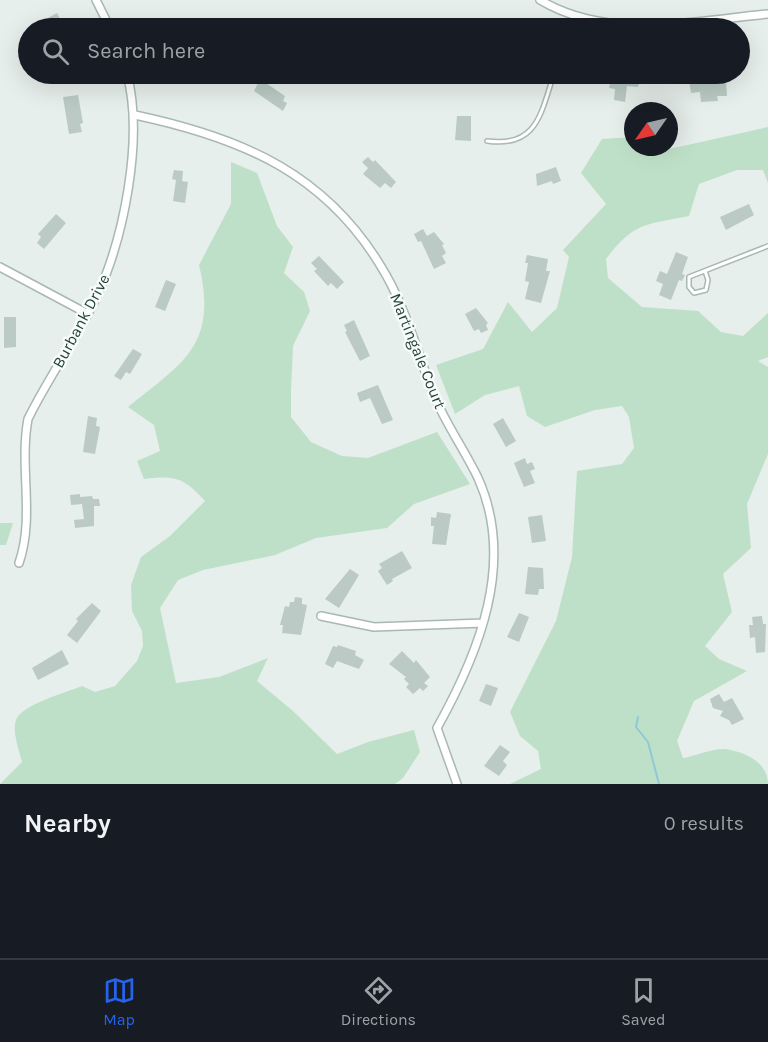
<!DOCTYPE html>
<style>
body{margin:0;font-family:Karla,sans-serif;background:#20242c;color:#f1f3f6}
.compass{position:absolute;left:624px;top:102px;width:54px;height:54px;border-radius:50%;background:#171b24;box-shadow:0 6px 24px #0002;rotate:236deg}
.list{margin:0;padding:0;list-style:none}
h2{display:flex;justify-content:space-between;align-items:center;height:78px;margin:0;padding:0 24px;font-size:26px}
h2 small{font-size:20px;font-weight:400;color:#9ea1a6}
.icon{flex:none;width:33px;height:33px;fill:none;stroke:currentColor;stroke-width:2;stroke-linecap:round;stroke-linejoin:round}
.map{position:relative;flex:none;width:768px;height:784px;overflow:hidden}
.search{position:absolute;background:#171b24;box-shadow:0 6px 24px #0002;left:18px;right:18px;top:18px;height:66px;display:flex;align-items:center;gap:15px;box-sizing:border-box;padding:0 21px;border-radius:33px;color:#9ea1a6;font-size:22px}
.sheet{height:174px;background:#171b24}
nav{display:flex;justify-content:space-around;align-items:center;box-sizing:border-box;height:84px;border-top:2px solid #363941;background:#171b24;font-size:16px;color:#9ea1a6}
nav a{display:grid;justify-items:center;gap:3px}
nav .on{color:#2563eb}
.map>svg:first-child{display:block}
.green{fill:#bfe0c8}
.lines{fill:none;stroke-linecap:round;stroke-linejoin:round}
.stream{stroke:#8ec9d4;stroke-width:2}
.building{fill:#bbcac4}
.service-casing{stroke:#a8b8b2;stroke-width:6}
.minor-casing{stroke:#a8b8b2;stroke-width:10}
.service{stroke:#fff;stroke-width:3}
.minor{stroke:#fff;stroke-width:7}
.labels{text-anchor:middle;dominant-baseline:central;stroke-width:5;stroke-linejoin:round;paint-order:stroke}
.street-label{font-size:16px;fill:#24423a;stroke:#f7fbf9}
</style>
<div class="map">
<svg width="768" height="784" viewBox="0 0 768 784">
<rect width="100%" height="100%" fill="#e6efeb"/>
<!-- green -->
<path class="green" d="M768,127V183L763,170H737L699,184L689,216C645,225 634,222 606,259L608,278L642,307L698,311L721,332L743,336L768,313V357L758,361L768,367V454L747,504L751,548L723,574L732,612L705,646L719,659L747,671L694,701L677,741L683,758C695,756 713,748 725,749C745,752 768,762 768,784H510L541,769L538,751L520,736L510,712L556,621L572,557L577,471L622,464L634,448L629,417L622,406L595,410L545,427L527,416L519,386L485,395L455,414L436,365L483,349L508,302L532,332L557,308L569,257L563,250L606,204L581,173L602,139L633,137V147H654L656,152Z
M231,162L257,173L277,226L293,247L284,273L304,292L310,311L293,346L291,391V417L311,442L342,456L368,458L437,432L470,484L414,504L387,528L316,538L275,555L203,570L178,580L160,608L176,683L219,677L268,658L257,681L293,711L337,754L368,742L414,730L420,752L403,778L395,784H0L22,762C19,750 12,732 16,720C22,704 66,693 82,686L95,692L115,686L137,661L143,646L142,631L132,611L131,585L141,557L170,536L205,501C184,478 176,475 144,479L137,461L160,451L154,425L128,407C184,362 218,345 199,265L231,204Z
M0,523H13L6,545H0Z"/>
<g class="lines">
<!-- stream -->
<path class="stream" d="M638,717L636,727L648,742L659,784"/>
</g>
<!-- building -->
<path class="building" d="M57,13L65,28H46L42,21Z
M583,74H626V76L640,78L638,87L627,86L625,102L614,100L615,89L609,88L610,84L605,83V80L583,78Z
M260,79L285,96L283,101L287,103L283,111L254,91Z
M699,79V83L726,81L727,96H717L718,101L701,102L700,92L691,93L689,80Z
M78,95L83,123L80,124L82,132L69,134L63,97Z
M457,116H471V141L455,140Z
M368,157L373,162L375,160L396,182L391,188L385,183L380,188L363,174L368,168L362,162Z
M556,167L561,181L553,184L552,181L537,186L536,174Z
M174,170L183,171L182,181L188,182L185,203L173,201L176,180L172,179Z
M749,204L754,215L726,230L720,217Z
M56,214L66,223L44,249L37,243L41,237L38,234Z
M423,229L427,236L434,232L444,244L442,245L446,253L442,256L446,263L434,269L421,241L418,242L414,234Z
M676,252L688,257L682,274L685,275L682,281L679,280L671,300L659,295L663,284L656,281L660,271L667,274Z
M527,255L548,259L546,271H550L541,303L525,299L529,282L525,281L528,263H525Z
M319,256L344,282L337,289L331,283L328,286L314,271L317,269L311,263Z
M166,280L176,284L165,311L155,307Z
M476,308L488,323L486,325L488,330L481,333L479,329L474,331L465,314Z
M4,317H16V347L4,348Z
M354,320L370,356L360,361L345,332L347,331L344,325Z
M133,349L142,354L130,374L126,372L121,380L114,376Z
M378,385L393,420L382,424L370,398L360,402L357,393Z
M88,416L97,418L96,426L100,427L95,454L83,452Z
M503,418L516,441L506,447L493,424Z
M525,458L527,464L532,462L535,469L530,471L535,483L524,487L514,463Z
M80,494V497L92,496L93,499H99L100,506H94V526L75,528L74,520L84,519L82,504L71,505L70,495Z
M437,512L451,514L446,545L432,544L434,526H431V517L436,518Z
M542,515L546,541L532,543L528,517Z
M402,551L412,568L392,579L393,581L387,585L378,571L382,568L379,564Z
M528,567L543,568L544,589H539L538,595L525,594Z
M350,569L359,575L339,608L325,599Z
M295,597L302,598V604L307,605L301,635L282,633L283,625H280L285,606L289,607L290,602H294Z
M92,603L101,611L77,643L67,635L78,621L76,619Z
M519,613L529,617L519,642L507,637Z
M762,616L763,624H766L765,652L756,653L755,637L750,638L749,625H753L752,617Z
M338,645L356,651L355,655L364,660L359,669L337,661L333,668L325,664L333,646L337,647Z
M62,650L69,664L38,680L32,668Z
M402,651L414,663L416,660L430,677L424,683L428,686L423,691L420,688L413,694L406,687L409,684L404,679L406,677L389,664Z
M486,684L498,688L491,706L479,701Z
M719,694L724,702L732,698L744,719L732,725L729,720L720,716L723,711L713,708L710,699Z
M500,745L510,752L503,761L507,765L499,776L484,766Z"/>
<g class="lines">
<!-- service casing -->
<g class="service-casing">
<path id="service" d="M569,28L573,16
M487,141C538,148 541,112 554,74
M705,271L708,280L706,290L694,293L689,287V277L768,246"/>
</g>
<!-- minor casing -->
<g class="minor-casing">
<path id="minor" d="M96,0L110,28
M540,0C609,41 693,21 768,14
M135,115C243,138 329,174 386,275C407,312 418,354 433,393C445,423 464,449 478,478C516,562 479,653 437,728L457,784
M0,267L88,314
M19,563C35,517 19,467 28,419C48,378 75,341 95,300C124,240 144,138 127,74
M321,616L374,627L483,623"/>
</g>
<!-- service -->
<use href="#service" class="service"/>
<!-- minor -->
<use href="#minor" class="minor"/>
</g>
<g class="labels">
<!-- street labels -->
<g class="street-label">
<text transform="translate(81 321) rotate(-62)">Burbank Drive</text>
<text transform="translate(418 351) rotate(68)">Martingale Court</text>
</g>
</g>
</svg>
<svg class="compass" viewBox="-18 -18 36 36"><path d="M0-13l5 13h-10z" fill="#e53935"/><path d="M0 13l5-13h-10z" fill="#9ea1a6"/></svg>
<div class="search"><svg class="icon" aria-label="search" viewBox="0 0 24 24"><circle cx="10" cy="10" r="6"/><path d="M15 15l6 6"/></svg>Search here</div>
</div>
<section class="sheet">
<h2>Nearby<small>0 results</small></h2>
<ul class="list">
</ul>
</section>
<nav>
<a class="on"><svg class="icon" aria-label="map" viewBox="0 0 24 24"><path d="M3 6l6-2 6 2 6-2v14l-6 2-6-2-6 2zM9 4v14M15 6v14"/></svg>Map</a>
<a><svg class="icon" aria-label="directions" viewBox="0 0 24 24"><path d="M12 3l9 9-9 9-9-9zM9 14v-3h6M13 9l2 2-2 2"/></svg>Directions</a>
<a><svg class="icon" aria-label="saved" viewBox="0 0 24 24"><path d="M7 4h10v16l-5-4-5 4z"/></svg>Saved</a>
</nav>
